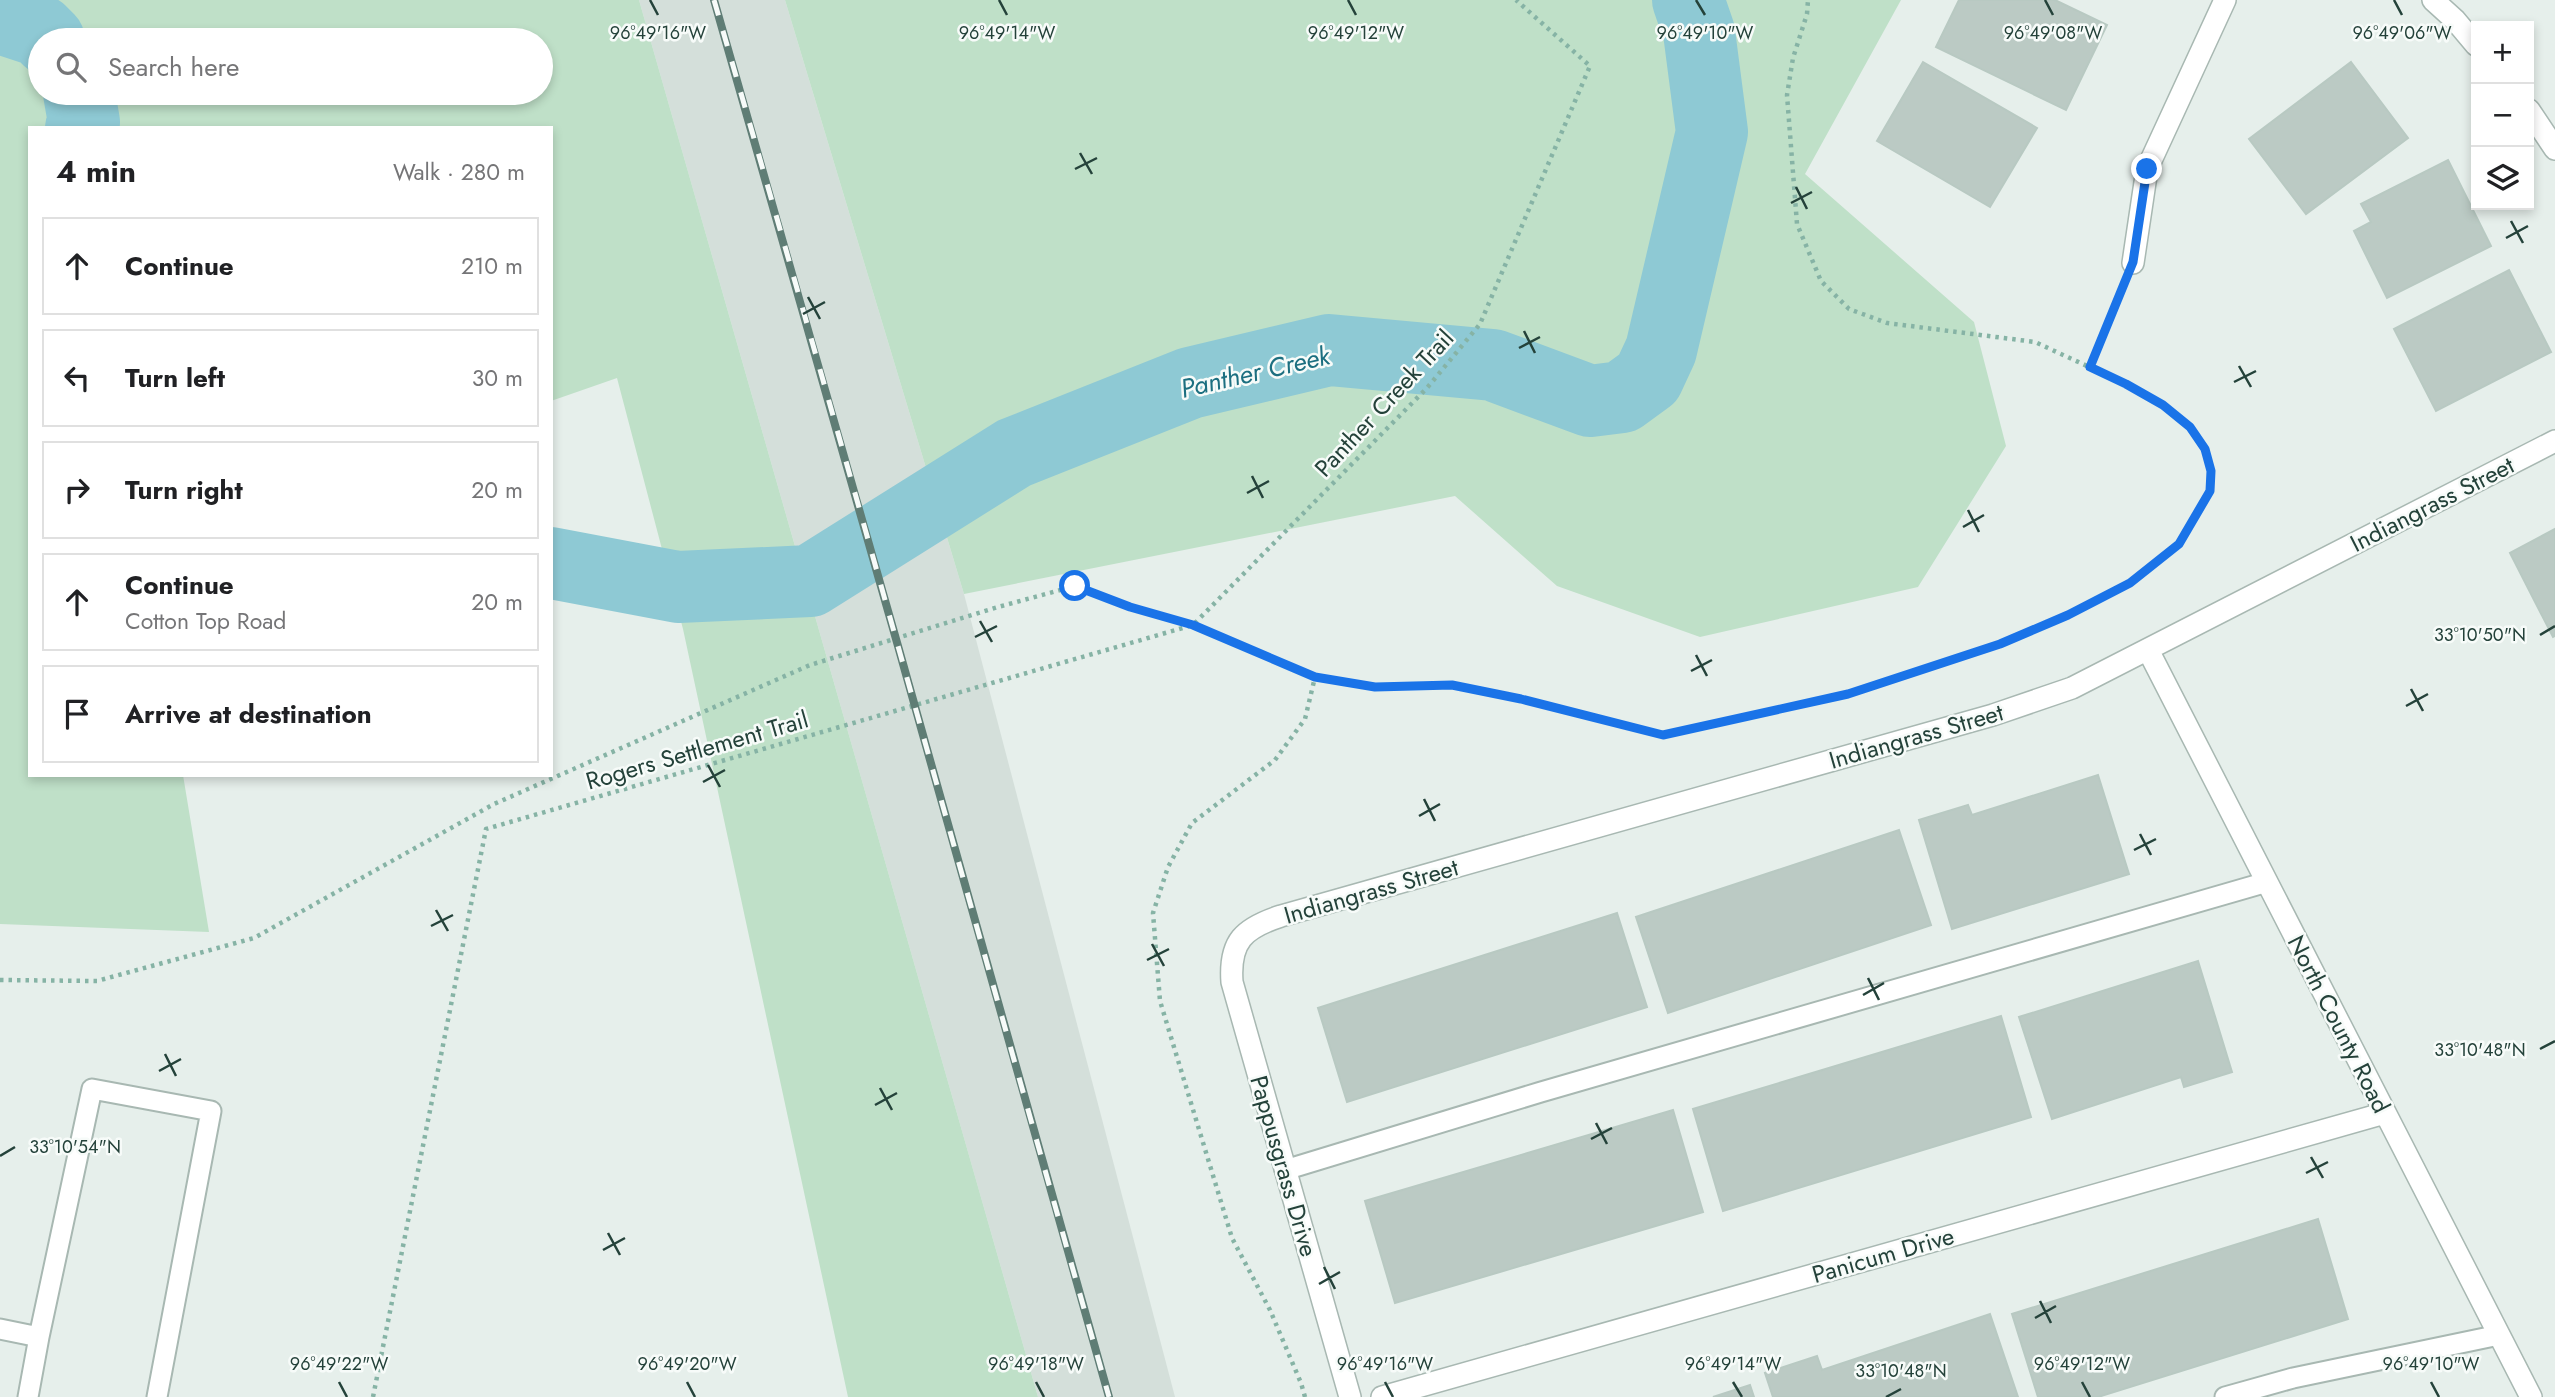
<!DOCTYPE html>
<meta charset="utf-8">
<style>
body{margin:0;font-family:Jost,sans-serif;background:#f6f6f6;color:#202124}
.controls{position:absolute;right:21px;top:21px;display:grid;overflow:hidden;border-radius:0px;box-shadow:0 4px 10px #0003}
.controls button{width:63px;height:63px;display:grid;place-items:center;padding:0;border:0;border-bottom:2px solid #e0e0e0;background:#fff;color:#202124;font:35px sans-serif}
.stop{position:absolute;width:21px;height:21px;margin:-16px;border:5px solid #1a73e8;border-radius:50%;background:#fff}
.stop.end{background:#1a73e8;border-color:#fff;box-shadow:0 2px 7px #0008}
.list{margin:0;padding:0;list-style:none}
h2{display:flex;justify-content:space-between;align-items:center;height:91px;margin:0;padding:0 28px;font-size:30px}
h2 small{font-size:23px;font-weight:400;color:#757577}
.list li{display:grid;grid-template-columns:46px 1fr auto;gap:21px;align-items:center;box-sizing:border-box;height:98px;margin:0 14px 14px;padding:0 14px;border:2px solid #e0e0e0;border-radius:0px}
.list b{display:block;font-size:26px;white-space:nowrap}
.list p{margin:0;font-size:23px;white-space:nowrap;color:#757577}
.list em{font-size:23px;font-style:normal;color:#757577}
.icon{flex:none;width:38px;height:38px;fill:none;stroke:currentColor;stroke-width:2;stroke-linecap:round;stroke-linejoin:round}
.map{position:relative;flex:none;width:2555px;height:1397px;overflow:hidden}
.search{position:absolute;background:#fff;box-shadow:0 4px 10px #0003;left:28px;top:28px;width:525px;height:77px;display:flex;align-items:center;gap:18px;box-sizing:border-box;padding:0 24px;border-radius:38px;color:#757577;font-size:26px}
.panel{position:absolute;background:#fff;box-shadow:0 4px 10px #0003;left:28px;top:126px;width:525px;height:651px;border-radius:0px}
.map>svg:first-child{display:block}
.built{fill:#d4dfda}
.green{fill:#bfe0c8;fill-rule:evenodd}
.lines{fill:none;stroke-linecap:round;stroke-linejoin:round}
.river{stroke:#8ec9d4;stroke-width:72}
.building{fill:#bbcac4;stroke:#b8c9c2;stroke-width:2}
.lane-casing{stroke:#a8b8b2;stroke-width:23}
.street-casing{stroke:#a8b8b2;stroke-width:24}
.path{stroke:#86b3a5;stroke-width:4.5;stroke-dasharray:3.5 5;stroke-linecap:butt}
.lane{stroke:#fff;stroke-width:19}
.street{stroke:#fff;stroke-width:21}
.rail-casing{stroke:#5f7d75;stroke-width:8}
.rail{stroke:#f7fbf9;stroke-width:5;stroke-dasharray:16;stroke-linecap:butt}
.route{stroke:#1a73e8;stroke-width:9}
.ticks{fill:none;stroke:#24423a;stroke-width:2.5}
.labels{text-anchor:middle;dominant-baseline:central;stroke-width:5;stroke-linejoin:round;paint-order:stroke}
.street-label{font-size:24px;fill:#24423a;stroke:#f7fbf9}
.water-label{font-size:26px;font-style:italic;fill:#1c6f80;stroke:#f7fbf9}
.ticks-label{font-size:18px;text-anchor:middle;fill:#24423a;stroke:#f7fbf9;stroke-width:5;stroke-linejoin:round;paint-order:stroke}
</style>
<div class="map">
<svg width="2555" height="1397" viewBox="0 0 2555 1397">
<rect width="100%" height="100%" fill="#e6efeb"/>
<!-- built -->
<path class="built" d="M639,0H785L964,594L1175,1397H1038Z"/>
<!-- green -->
<path class="green" d="M0,0H639L1038,1397H848L683,629L617,378L551,401V128H30V775H183L209,932L0,924ZM541,40V93H40V40Z
M785,0H1901L1805,174L1974,322L2006,446L1918,587L1700,637L1557,586L1455,496L964,594Z"/>
<g class="lines">
<!-- river -->
<path class="river" d="M0,18L40,31L49,40
M79,93L84,122L81,128
M551,563L678,587L810,581L1014,453L1190,383L1329,350L1493,365L1590,401L1622,397L1648,378L1661,350L1712,132L1699,32L1688,0"/>
</g>
<!-- building -->
<path class="building" d="M1959,0H2055L2107,25L2066,110L1936,47Z
M1923,62L2037,128L1990,207L1877,141Z
M2351,62L2408,138L2306,214L2249,139Z
M2448,160L2491,246L2387,298L2354,231L2371,222L2361,204Z
M2509,270L2551,352L2436,411L2394,329Z
M2555,529V636L2553,637L2510,553Z
M2098,775L2129,874L1952,929L1919,820L1968,805L1972,815Z
M1899,830L1931,925L1668,1013L1636,917Z
M1617,913L1647,1007L1347,1102L1318,1008Z
M2198,961L2232,1072L2184,1087L2181,1077L2052,1119L2019,1017Z
M2001,1016L2031,1117L1723,1211L1693,1109Z
M1673,1110L1703,1212L1395,1303L1365,1201Z
M2318,1219L2348,1319L2098,1397H2038L2012,1314Z
M1990,1314L2018,1397H1773L1765,1373L1817,1356L1822,1370Z
M1750,1385L1754,1397H1713Z"/>
<g class="lines">
<!-- lane casing -->
<g class="lane-casing">
<path id="lane" d="M1285,1170L1541,1092L2267,882
M0,1329L39,1337L28,1397
M39,1337L92,1089L211,1111L157,1397
M2225,1397L2293,1378L2499,1335"/>
</g>
<!-- street casing -->
<g class="street-casing">
<path id="street" d="M2433,0L2455,20L2476,45
M2529,110L2555,149
M2133,263L2147,169L2225,0
M2148,650L2531,1397
M1350,1397L1232,982C1229,941 1244,928 1281,916L1993,715L2072,688L2555,441
M1382,1397L2385,1113"/>
</g>
<!-- path -->
<path class="path" d="M2090,367L2121,290
M0,980L97,981L254,938L494,804L810,665L998,607L1075,586L1130,607L1193,625L1315,677L1375,687L1452,685L1521,699L1663,735L1848,694L2000,644L2068,615L2130,583L2179,544L2200,512L2210,491L2211,471L2205,449L2190,427L2163,406L2126,384L2035,342L1887,323L1849,309L1821,281L1797,224L1787,95L1793,58L1807,14L1808,0
M373,1397L486,829L1193,625L1427,388L1480,324L1590,66L1516,0
M1305,1397L1301,1383L1270,1310L1232,1238L1160,1001L1153,913L1168,867L1192,823L1275,760L1305,719L1315,677"/>
<!-- lane -->
<use href="#lane" class="lane"/>
<!-- street -->
<use href="#street" class="street"/>
<!-- rail casing -->
<g class="rail-casing">
<path id="rail" d="M714,0C849,465 977,931 1109,1397"/>
</g>
<!-- rail -->
<use href="#rail" class="rail"/>
</g>
<g class="lines">
<!-- route -->
<path class="route" d="M1075,586L1130,607L1193,625L1315,677L1375,687L1452,685L1521,699L1663,735L1848,694L2000,644L2068,615L2130,583L2179,544L2210,491L2211,471L2205,449L2190,427L2163,405L2126,384L2090,367L2133,262L2147,169"/>
</g>
<!-- ticks -->
<path class="ticks" d="M650,0L658,15M999,0L1007,15M1348,0L1356,15M1696,0L1705,15M2045,0L2053,15M2394,0L2402,15M1080,153L1092,174M1075,169L1097,158M1796,187L1807,209M1791,203L1812,192M2511,221L2523,243M2506,238L2528,226M808,297L820,319M803,314L825,302M1524,331L1535,353M1519,348L1540,337M2239,366L2251,387M2234,382L2256,371M1252,476L1263,498M1247,493L1269,481M1968,510L1979,532M1963,527L1984,515M980,621L992,642M2540,635L2555,626M975,637L997,626M1696,655L1707,676M1691,671L1712,660M2411,689L2423,711M2406,706L2428,694M708,765L720,787M703,782L725,770M1424,799L1435,821M1419,816L1440,804M2140,834L2151,855M2134,850L2156,839M436,910L448,931M431,926L453,915M1152,944L1164,966M1147,960L1169,949M1868,978L1879,1000M1863,995L1884,983M2540,1049L2555,1041M165,1054L176,1076M159,1071L181,1059M880,1088L892,1110M875,1105L897,1093M1596,1123L1607,1144M1591,1139L1612,1128M0,1156L15,1147M2311,1157L2323,1178M2306,1173L2328,1162M608,1233L620,1255M603,1250L625,1238M1324,1267L1335,1289M1319,1284L1340,1272M2040,1301L2051,1323M2035,1318L2056,1306M339,1382L347,1397M687,1382L695,1397M1036,1382L1044,1397M1385,1382L1393,1397M1733,1382L1742,1397M2082,1382L2090,1397M2431,1382L2439,1397M1886,1397L1901,1389"/>
<g class="labels">
<!-- street labels -->
<g class="street-label">
<text transform="translate(1384 403) rotate(-47)">Panther Creek Trail</text>
<text transform="translate(2432 504) rotate(-27)">Indiangrass Street</text>
<text transform="translate(1916 736) rotate(-16)">Indiangrass Street</text>
<text transform="translate(697 750) rotate(-16)">Rogers Settlement Trail</text>
<text transform="translate(1371 891) rotate(-16)">Indiangrass Street</text>
<text transform="translate(2339 1024) rotate(63)">North County Road</text>
<text transform="translate(1284 1166) rotate(74)">Pappusgrass Drive</text>
<text transform="translate(1883 1255) rotate(-16)">Panicum Drive</text>
</g>
<!-- water labels -->
<g class="water-label">
<text transform="translate(1255 372) rotate(-13)">Panther Creek</text>
</g>
</g>
<g class="ticks-label">
<text x="658" y="39">96°49'16"W</text>
<text x="1007" y="39">96°49'14"W</text>
<text x="1356" y="39">96°49'12"W</text>
<text x="1705" y="39">96°49'10"W</text>
<text x="2053" y="39">96°49'08"W</text>
<text x="2402" y="39">96°49'06"W</text>
<text x="2480" y="641">33°10'50"N</text>
<text x="2480" y="1056">33°10'48"N</text>
<text x="75" y="1153">33°10'54"N</text>
<text x="339" y="1370">96°49'22"W</text>
<text x="687" y="1370">96°49'20"W</text>
<text x="1036" y="1370">96°49'18"W</text>
<text x="1385" y="1370">96°49'16"W</text>
<text x="1733" y="1370">96°49'14"W</text>
<text x="2082" y="1370">96°49'12"W</text>
<text x="2431" y="1370">96°49'10"W</text>
<text x="1901" y="1377">33°10'48"N</text>
</g>
</svg>
<div class="controls">
<button>+</button>
<button>−</button>
<button><svg class="icon" aria-label="layers" viewBox="0 0 24 24"><path d="M12 4l9 5-9 5-9-5zM3 14l9 5 9-5"/></svg></button>
</div>
<div class="stop" style="left:1075px;top:586px"></div>
<div class="stop end" style="left:2147px;top:169px"></div>
<div class="search"><svg class="icon" aria-label="search" viewBox="0 0 24 24"><circle cx="10" cy="10" r="6"/><path d="M15 15l6 6"/></svg>Search here</div>
<section class="panel">
<h2>4 min<small>Walk · 280 m</small></h2>
<ul class="list">
<li><svg class="icon" aria-label="ahead" viewBox="0 0 24 24"><path d="M12 20V5M6 11l6-6 6 6"/></svg><div><b>Continue</b></div><em>210 m</em></li>
<li><svg class="icon" aria-label="left" viewBox="0 0 24 24"><path d="M17 20v-9H6M10 6l-5 5 5 5"/></svg><div><b>Turn left</b></div><em>30 m</em></li>
<li><svg class="icon" aria-label="right" viewBox="0 0 24 24"><path d="M7 20v-9h11M14 6l5 5-5 5"/></svg><div><b>Turn right</b></div><em>20 m</em></li>
<li><svg class="icon" aria-label="ahead" viewBox="0 0 24 24"><path d="M12 20V5M6 11l6-6 6 6"/></svg><div><b>Continue</b><p>Cotton Top Road</p></div><em>20 m</em></li>
<li><svg class="icon" aria-label="arrive" viewBox="0 0 24 24"><path d="M6 21V4h12l-3 4 3 4H6"/></svg><div><b>Arrive at destination</b></div></li>
</ul>
</section>
</div>
